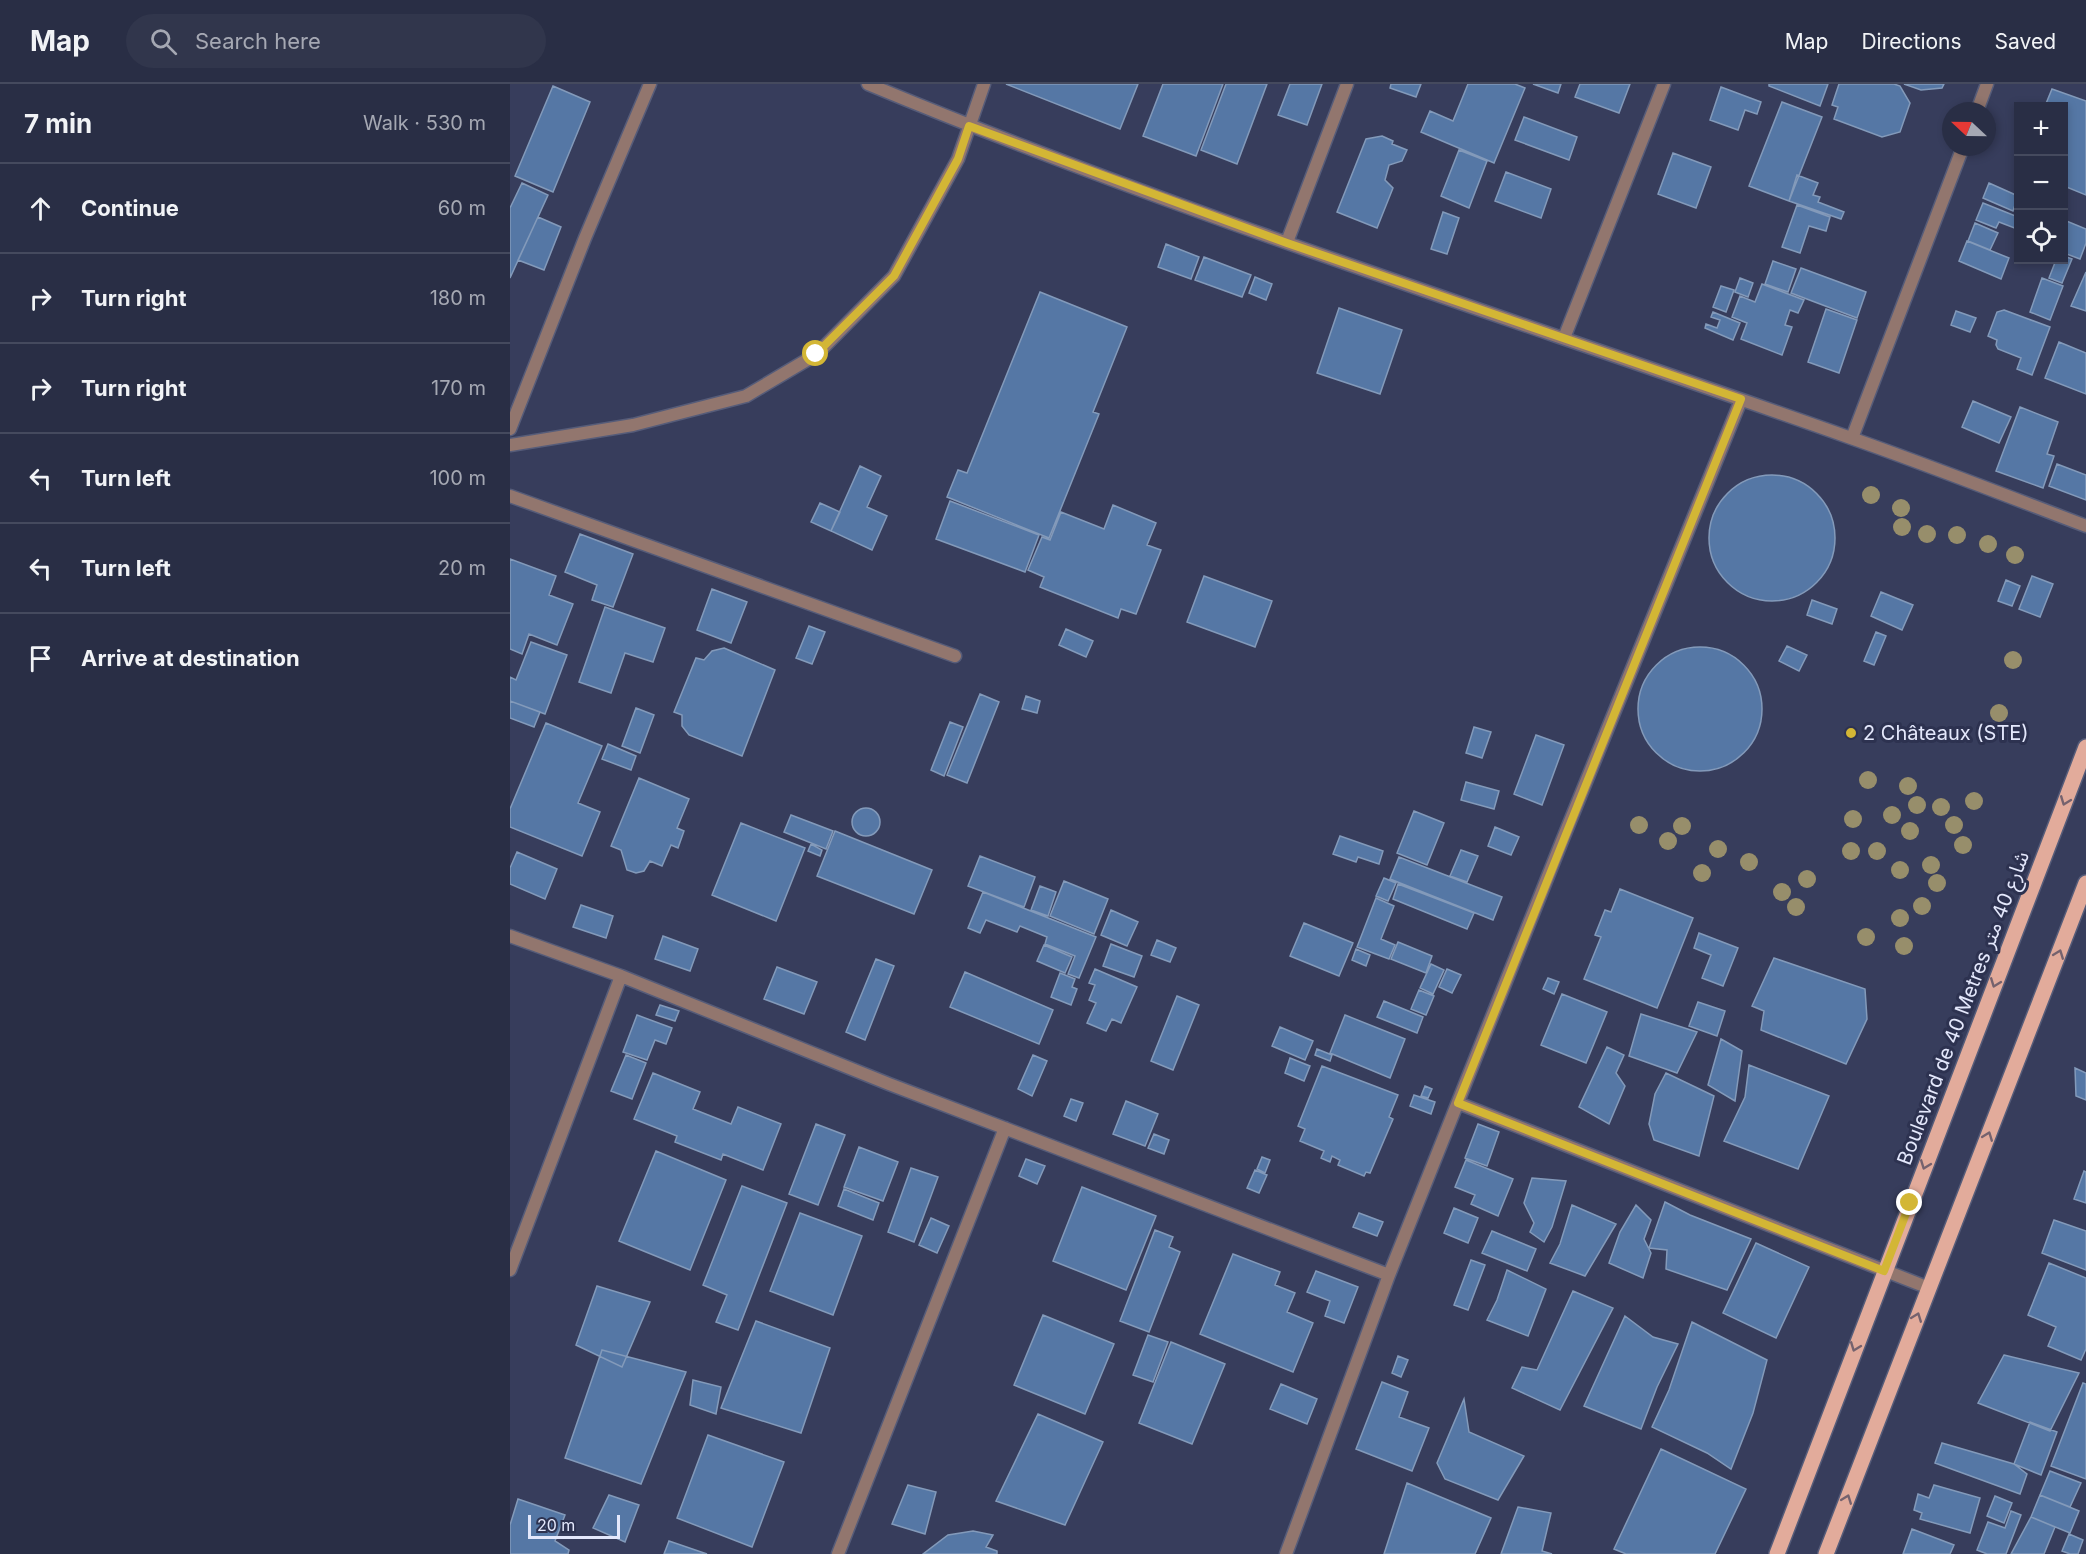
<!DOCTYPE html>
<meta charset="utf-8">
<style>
body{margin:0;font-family:Inter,"Noto Sans Arabic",sans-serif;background:#31364c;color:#f1f3f6}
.controls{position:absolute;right:18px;top:18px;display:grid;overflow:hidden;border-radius:0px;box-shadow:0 3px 9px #0003}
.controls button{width:54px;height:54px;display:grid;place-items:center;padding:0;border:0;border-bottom:2px solid #454a5e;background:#292e45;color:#f1f3f6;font:30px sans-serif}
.compass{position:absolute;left:1432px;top:18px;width:54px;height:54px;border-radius:50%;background:#292e45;box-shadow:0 3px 9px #0003;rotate:292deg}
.scale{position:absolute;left:18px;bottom:15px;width:92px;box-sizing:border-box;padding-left:6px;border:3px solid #e4e8fc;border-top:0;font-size:16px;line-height:21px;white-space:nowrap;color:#e4e8fc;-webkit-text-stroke:4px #2d3250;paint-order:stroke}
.stop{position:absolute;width:18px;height:18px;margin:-14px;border:4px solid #d3b635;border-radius:50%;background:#fff}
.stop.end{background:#d3b635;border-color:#fff;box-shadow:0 2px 6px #0008}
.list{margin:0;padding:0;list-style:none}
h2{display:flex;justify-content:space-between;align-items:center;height:78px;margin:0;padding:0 24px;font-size:26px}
h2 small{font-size:20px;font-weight:400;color:#a5a8b3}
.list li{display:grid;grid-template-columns:39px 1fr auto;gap:18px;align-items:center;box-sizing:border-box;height:90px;padding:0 24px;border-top:2px solid #454a5e}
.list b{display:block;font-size:22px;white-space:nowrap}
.list em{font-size:20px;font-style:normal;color:#a5a8b3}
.icon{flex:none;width:33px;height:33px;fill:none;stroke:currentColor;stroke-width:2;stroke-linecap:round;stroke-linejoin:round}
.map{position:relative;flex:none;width:1576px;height:1470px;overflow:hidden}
header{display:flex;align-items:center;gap:36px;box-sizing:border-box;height:84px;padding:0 30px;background:#292e45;border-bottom:2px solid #454a5e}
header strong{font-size:28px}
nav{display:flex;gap:33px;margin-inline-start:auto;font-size:21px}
.search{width:420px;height:54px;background:#31364c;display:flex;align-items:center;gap:15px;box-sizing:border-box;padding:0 21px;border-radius:33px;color:#a5a8b3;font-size:22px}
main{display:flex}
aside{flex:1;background:#292e45}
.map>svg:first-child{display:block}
.building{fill:#5577a5;stroke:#839aba;stroke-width:1.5}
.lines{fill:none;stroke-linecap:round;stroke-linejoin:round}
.minor-casing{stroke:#565c79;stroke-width:15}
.primary-casing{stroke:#565c79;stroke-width:18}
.minor{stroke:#92766e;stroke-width:12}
.primary{stroke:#e2ab9b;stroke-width:15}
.tree{fill:#978e6b}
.oneway{stroke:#75626e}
.route{stroke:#d3b635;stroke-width:8}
.poi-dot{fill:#d3b635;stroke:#2d3250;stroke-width:2}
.labels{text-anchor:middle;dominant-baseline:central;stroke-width:6;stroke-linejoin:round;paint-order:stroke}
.poi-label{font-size:20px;fill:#e4e8fc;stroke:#2d3250;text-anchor:start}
.street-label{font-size:20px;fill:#e4e8fc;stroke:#2d3250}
</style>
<header>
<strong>Map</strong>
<div class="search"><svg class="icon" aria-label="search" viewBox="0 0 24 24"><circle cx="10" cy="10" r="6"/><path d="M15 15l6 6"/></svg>Search here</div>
<nav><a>Map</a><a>Directions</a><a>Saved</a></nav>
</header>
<main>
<aside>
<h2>7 min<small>Walk · 530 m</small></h2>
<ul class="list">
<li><svg class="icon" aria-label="ahead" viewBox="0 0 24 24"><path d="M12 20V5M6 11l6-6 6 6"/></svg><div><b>Continue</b></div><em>60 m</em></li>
<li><svg class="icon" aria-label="right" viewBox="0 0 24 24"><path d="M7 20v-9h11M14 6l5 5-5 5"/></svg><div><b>Turn right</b></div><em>180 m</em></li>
<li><svg class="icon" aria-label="right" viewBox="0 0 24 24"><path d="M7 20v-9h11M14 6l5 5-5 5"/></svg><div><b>Turn right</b></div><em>170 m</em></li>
<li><svg class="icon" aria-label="left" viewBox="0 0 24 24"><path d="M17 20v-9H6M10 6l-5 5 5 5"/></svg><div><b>Turn left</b></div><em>100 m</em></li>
<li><svg class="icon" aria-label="left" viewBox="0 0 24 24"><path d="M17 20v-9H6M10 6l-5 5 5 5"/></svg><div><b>Turn left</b></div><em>20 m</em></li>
<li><svg class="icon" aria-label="arrive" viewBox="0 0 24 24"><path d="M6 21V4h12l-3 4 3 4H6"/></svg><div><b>Arrive at destination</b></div></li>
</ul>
</aside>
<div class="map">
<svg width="1576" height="1470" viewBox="0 0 1576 1470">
<rect width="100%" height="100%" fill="#373d5c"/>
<!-- building -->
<path class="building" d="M496,0H628L610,45Z
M653,0H713L686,72L633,52Z
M716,0H757L727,80L691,66Z
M780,0H812L797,41L768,31Z
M881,0H911L906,13L880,4Z
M958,0H1005L1015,4L984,79L911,48L920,27L943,37Z
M1023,0H1051L1048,9Z
M1070,0H1120L1109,29L1065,13Z
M1259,0H1318L1310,22L1259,2Z
M1329,0H1384L1390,2L1400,19L1390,48L1372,53L1324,35L1328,23L1322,21Z
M1394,0H1434L1432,4L1411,6Z
M43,2L80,18L43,108L5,92Z
M1211,3L1251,18L1247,30L1235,26L1228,46L1200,36Z
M1542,5L1576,17V111L1554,102V22H1535Z
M1272,18L1312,33L1279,117L1239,102Z
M1014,33L1067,53L1059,76L1005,56Z
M872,52L883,57L882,60L897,66L892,77L879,81L875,96L883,104L867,144L827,128L856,55Z
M949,66L977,77L959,124L931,112Z
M1163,69L1201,83L1186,124L1148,110Z
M996,88L1041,105L1031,134L985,117Z
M1287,91L1308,99L1303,111L1310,113L1308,118L1334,128L1331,135L1279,117Z
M12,99L38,111L0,194V124Z
M1479,99L1508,112L1503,127L1473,114Z
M1473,119L1508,133L1507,145L1489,138L1486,144L1466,136Z
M1287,121L1320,133L1316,147L1299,142L1290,169L1272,163Z
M933,128L949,134L937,170L921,165Z
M28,133L51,143L34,186L8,176Z
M1554,136L1576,145V159L1570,175L1554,169Z
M1465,139L1488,149L1480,166L1458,157Z
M1457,157L1499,174L1491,195L1449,177Z
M656,160L689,173L681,195L648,183Z
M1554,172L1562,175L1552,199L1539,194L1546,176H1554Z
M694,173L741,191L732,213L685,196Z
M1263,177L1286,185L1278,208L1255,200Z
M1291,184L1356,208L1347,234L1281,209Z
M1576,188V227L1561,222Z
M745,193L762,200L756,216L739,209Z
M1230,194L1243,199L1238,213L1225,208Z
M1532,194L1553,202L1540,236L1520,228Z
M1252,200L1294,216L1288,229L1280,226L1275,241L1282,243L1272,271L1231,255L1237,239L1222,233L1230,212L1245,218Z
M1211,202L1224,206L1216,228L1203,223Z
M530,208L617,243L583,328L589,330L539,454L437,413L448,386L457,389Z
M829,224L892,246L870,310L807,289Z
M1316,225L1347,236L1329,289L1298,278Z
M1494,226L1540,243L1522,291L1507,285L1511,274L1488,265L1486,261L1487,256L1478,252L1487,228Z
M1446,227L1466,234L1460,248L1441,241Z
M1203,228L1230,239L1223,256L1195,244L1196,240L1207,244L1210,236L1201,233Z
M1549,258L1576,269V310L1535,294Z
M1463,317L1501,333L1489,359L1452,343Z
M1510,323L1548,338L1537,370L1544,372L1533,404L1486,387Z
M1547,380L1576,391V416L1539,402Z
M350,382L371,392L357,423L377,432L362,466L321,447Z
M1199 454a63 63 0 1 1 126 0a63 63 0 1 1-126 0Z
M440,417L529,451L515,488L426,455Z
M310,419L330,428L321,447L301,438Z
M603,421L646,439L637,461L651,466L626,530L611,525L608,534L530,503L534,493L518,486L532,453L540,456L551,428L594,445Z
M70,450L123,470L103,523L82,516L87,501L55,488Z
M0,475L46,492L39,511L63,520L47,561L19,550L12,570L0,565Z
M694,492L762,517L745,563L677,538Z
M1522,492L1543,500L1530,533L1509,525Z
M1496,496L1510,502L1502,522L1488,517Z
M202,505L237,518L221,559L187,546Z
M1371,508L1403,521L1392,546L1361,532Z
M1302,516L1327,525L1322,540L1297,531Z
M95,523L155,544L143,578L115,569L101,609L69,598Z
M299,542L315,548L302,580L286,574Z
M556,545L583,557L576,573L549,561Z
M1366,548L1376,552L1364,581L1354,577Z
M21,558L57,571L35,630L0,617V593L6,596Z
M1277,562L1297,571L1289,587L1269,577Z
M1128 625a62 62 0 1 1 124 0a62 62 0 1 1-124 0Z
M214,564L265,586L232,672L179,651L172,642V631L164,628L186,574L194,576L202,567Z
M470,610L489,618L457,699L437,691Z
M516,612L530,617L527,629L512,625Z
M0,617L30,628L24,643L0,634Z
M126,624L144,631L130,669L112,662Z
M440,638L453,643L434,692L421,686Z
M36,639L92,662L68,719L90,728L72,772L0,743V725Z
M964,643L981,648L972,674L956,669Z
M1026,651L1054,661L1032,721L1004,710Z
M98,660L126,672L121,686L92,675Z
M129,694L179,715L167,744L174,747L168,764L161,761L152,782L140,777L134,787L126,789L117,786L111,766L101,762Z
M956,698L989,707L984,725L951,716Z
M342 738a14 14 0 1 1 28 0a14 14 0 1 1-28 0Z
M904,727L934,739L917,781L887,769Z
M281,731L323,747L316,765L274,748Z
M231,739L295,764L266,837L202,811Z
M985,743L1009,753L1001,771L978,762Z
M325,747L422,786L404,830L307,792Z
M830,752L873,767L869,780L848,773L846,778L823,770Z
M301,760L312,766L310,772L298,767Z
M951,766L968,772L957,798L940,792Z
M7,768L47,785L35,815L0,800V784Z
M470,772L525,793L514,823L458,802Z
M889,773L992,813L983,836L880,795Z
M874,794L886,799L878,817L866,812Z
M554,797L598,815L584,850L540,832Z
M888,800L964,829L957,845L883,815Z
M530,802L546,808L538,832L521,826Z
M1110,805L1183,834L1147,924L1074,895L1091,853L1085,851L1095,826L1101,828Z
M473,808L586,853L569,894L558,890L565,872L535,860L537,853L510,842L507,848L476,836L470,849L458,844Z
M866,814L884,822L871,855L885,861L879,875L847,863Z
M71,821L103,832L96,854L63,843Z
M601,826L628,838L617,862L591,851Z
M794,839L843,859L829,892L780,872Z
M1189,849L1228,864L1213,902L1192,894L1201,871L1184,864Z
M153,852L188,865L180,887L145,875Z
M647,856L666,864L660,878L641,871Z
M888,858L922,872L916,889L881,875Z
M601,860L632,872L624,893L593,882Z
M534,861L562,873L555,889L527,877Z
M846,865L860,871L856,882L842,876Z
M1264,874L1355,905L1357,935L1336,980L1251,946L1254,927L1242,922Z
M366,875L384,882L355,956L336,948Z
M921,880L934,886L923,910L910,904Z
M267,883L307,898L294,930L254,915Z
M585,885L627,903L611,939L602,935L596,947L577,939L586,919L579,916L585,901L579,899Z
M937,885L951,891L942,909L929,903Z
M455,888L543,926L529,960L440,923Z
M550,889L565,895L562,903L567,905L561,921L541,913Z
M1038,894L1049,898L1044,910L1033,905Z
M909,906L924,912L916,931L901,925Z
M1052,910L1097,928L1076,979L1031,961Z
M667,912L689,921L663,986L641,977Z
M874,917L913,933L907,949L867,933Z
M1188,918L1215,927L1207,952L1179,942Z
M150,921L169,927L165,937L146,931Z
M1131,930L1187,948L1167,989L1119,972Z
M127,931L162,944L156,960L145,956L137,976L113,968Z
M835,931L895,955L880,994L820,969Z
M770,943L803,957L795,976L762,962Z
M1211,955L1232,967L1225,1017L1198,1001Z
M1097,963L1114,971L1106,989L1115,1002L1099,1040L1069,1023Z
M807,965L822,971L820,977L805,971Z
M116,971L136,979L122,1015L101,1007Z
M523,971L537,977L522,1012L508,1005Z
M780,974L800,982L794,997L775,989Z
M1239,981L1319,1012L1288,1085L1214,1057L1235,1013Z
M812,982L888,1011L879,1033L883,1035L860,1089L856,1088L854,1092L828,1081L830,1076L822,1072L820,1078L811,1074L814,1067L790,1057L795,1045L788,1042Z
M1565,984L1576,989V1016L1566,1012Z
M143,989L190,1008L183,1025L221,1040L228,1023L271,1040L253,1086L213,1070L211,1076L165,1058L167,1052L124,1035Z
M1156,989L1204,1012L1189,1072L1144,1056L1139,1040L1145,1010Z
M915,1002L922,1005L918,1014L911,1012Z
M904,1011L925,1018L921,1030L900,1022Z
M561,1015L573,1019L566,1037L554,1032Z
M616,1017L648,1030L635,1062L603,1050Z
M306,1040L335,1051L308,1121L279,1110Z
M968,1040L989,1048L977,1082L955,1074Z
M644,1050L659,1056L654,1070L638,1064Z
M349,1063L388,1078L373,1117L334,1103Z
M146,1067L216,1096L180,1186L109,1157Z
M752,1073L760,1076L755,1089L747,1085Z
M516,1075L535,1082L527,1100L509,1092Z
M956,1076L1003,1095L988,1132L961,1120L965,1111L945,1103Z
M401,1084L428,1093L404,1158L378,1148Z
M745,1086L757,1091L749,1109L737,1104Z
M1574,1087L1576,1088V1119L1564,1115Z
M1022,1094L1056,1097L1042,1143L1034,1158L1020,1148L1024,1139L1014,1119Z
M232,1102L277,1119L228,1246L206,1238L217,1211L193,1201Z
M572,1103L646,1132L616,1206L543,1177Z
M334,1105L369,1119L363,1136L328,1122Z
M1155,1118L1180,1131L1241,1155L1217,1206L1156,1185L1157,1166L1139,1164Z
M1062,1121L1106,1140L1075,1192L1040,1179L1050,1160Z
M1126,1121L1141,1136L1134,1155L1141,1169L1133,1194L1099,1179L1110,1148Z
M944,1124L968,1134L958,1159L934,1149Z
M290,1129L352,1152L323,1231L260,1207Z
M849,1129L873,1138L867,1152L843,1143Z
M421,1134L439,1142L427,1169L409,1161Z
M1544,1136L1576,1147V1186L1532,1169Z
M645,1146L663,1153L659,1163L670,1168L639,1248L610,1237Z
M982,1147L1026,1165L1017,1187L972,1169Z
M1246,1159L1299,1183L1266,1254L1213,1229Z
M723,1170L770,1188L765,1201L785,1209L777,1228L803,1239L783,1288L690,1250Z
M961,1176L975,1181L958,1226L944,1221Z
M1539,1179L1576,1194V1265L1571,1276L1538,1262L1546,1243L1518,1231Z
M997,1186L1036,1205L1018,1252L977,1236L987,1216Z
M806,1187L848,1203L834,1239L815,1232L820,1217L797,1208Z
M87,1202L140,1218L112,1283L66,1261Z
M1063,1207L1103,1224L1050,1326L1002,1304L1012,1283L1027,1286Z
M533,1231L604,1260L575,1330L504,1301Z
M1115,1232L1143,1253L1168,1260L1147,1303L1131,1345L1074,1322Z
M246,1237L320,1264L291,1349L211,1324Z
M1182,1238L1257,1276L1243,1329L1221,1385L1197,1369L1142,1343L1159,1306Z
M638,1251L658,1258L643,1298L623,1291Z
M661,1258L715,1280L682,1360L629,1339Z
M92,1266L176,1288L131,1400L55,1374Z
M1494,1271L1569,1289L1540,1347L1468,1319Z
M888,1272L898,1276L891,1293L882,1289Z
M183,1296L211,1303L206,1330L180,1321Z
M872,1298L898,1308L889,1333L919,1344L902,1387L846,1365Z
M1573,1299L1576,1300V1395L1541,1382Z
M771,1300L807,1315L797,1340L760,1325Z
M954,1315L959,1348L1014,1372L988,1416L935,1395L927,1379Z
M528,1330L593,1358L555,1441L486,1417Z
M1520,1338L1547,1348L1531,1391L1504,1380Z
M198,1351L274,1378L242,1463L167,1434Z
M1432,1359L1504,1380L1517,1390L1510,1410L1425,1379Z
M1151,1365L1236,1405L1205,1470H1116L1104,1465Z
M1540,1387L1571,1399L1560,1423L1530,1411Z
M897,1399L981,1434L965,1470H874Z
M398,1401L426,1408L415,1450L382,1440Z
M1424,1401L1470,1414L1460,1449L1410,1435L1412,1429L1404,1426L1408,1410L1419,1414Z
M99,1411L129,1421L115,1458L83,1444Z
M1530,1411L1569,1427L1560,1449L1521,1433Z
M1485,1412L1502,1419L1494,1439L1477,1432Z
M8,1415L55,1431L45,1457L59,1466L58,1470H0V1441Z
M1008,1423L1041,1429L1032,1467L1042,1470H991Z
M1501,1427L1511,1431L1496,1470H1477L1467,1466L1478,1438L1495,1444Z
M1521,1433L1545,1443L1534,1470H1501Z
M1402,1445L1444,1461L1440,1470H1393Z
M463,1447L483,1451L476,1463L487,1467V1470H413L438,1451Z
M1559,1450L1573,1456L1568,1470H1560L1552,1467Z
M159,1457L197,1470H154Z"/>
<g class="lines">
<!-- minor casing -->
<g class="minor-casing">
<path id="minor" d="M358,0C678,133 1011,237 1338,353C1418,381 1497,412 1576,442
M1467,27L1477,0
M777,158L837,0
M1054,254L1154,0
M0,345L75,154L140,0
M1342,354L1453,63
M0,361L123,341L236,312L307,270L384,192L448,75L474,0
M0,412L445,572
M0,852L111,892L379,1000L879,1191
M948,1019L1419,1204
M0,1186L111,892
M328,1470L495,1044
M776,1470L879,1191L1052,757L1231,316"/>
</g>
<!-- primary casing -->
<g class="primary-casing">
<path id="primary" d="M1267,1470L1576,663
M1316,1470L1576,799"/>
</g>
<!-- minor -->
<use href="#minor" class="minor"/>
<!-- primary -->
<use href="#primary" class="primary"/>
</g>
<!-- trees -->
<g class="tree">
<circle cx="1361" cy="411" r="9"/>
<circle cx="1391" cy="424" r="9"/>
<circle cx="1392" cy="443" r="9"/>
<circle cx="1417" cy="450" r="9"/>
<circle cx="1447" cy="451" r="9"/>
<circle cx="1478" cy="460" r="9"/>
<circle cx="1505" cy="471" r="9"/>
<circle cx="1503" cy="576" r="9"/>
<circle cx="1489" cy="629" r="9"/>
<circle cx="1358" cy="696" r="9"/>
<circle cx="1398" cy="702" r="9"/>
<circle cx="1464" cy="717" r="9"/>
<circle cx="1407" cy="721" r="9"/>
<circle cx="1431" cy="723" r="9"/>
<circle cx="1382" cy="731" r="9"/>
<circle cx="1343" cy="735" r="9"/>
<circle cx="1129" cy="741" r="9"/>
<circle cx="1444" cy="741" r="9"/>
<circle cx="1172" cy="742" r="9"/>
<circle cx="1400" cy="747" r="9"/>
<circle cx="1158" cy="757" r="9"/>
<circle cx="1453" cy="761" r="9"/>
<circle cx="1208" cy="765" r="9"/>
<circle cx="1341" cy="767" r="9"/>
<circle cx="1367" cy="767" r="9"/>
<circle cx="1239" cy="778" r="9"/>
<circle cx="1421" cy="781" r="9"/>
<circle cx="1390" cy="786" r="9"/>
<circle cx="1192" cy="789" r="9"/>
<circle cx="1297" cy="795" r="9"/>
<circle cx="1427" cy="799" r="9"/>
<circle cx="1272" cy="808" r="9"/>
<circle cx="1412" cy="822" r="9"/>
<circle cx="1286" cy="823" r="9"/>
<circle cx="1390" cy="834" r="9"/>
<circle cx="1356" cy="853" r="9"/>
<circle cx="1394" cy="862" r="9"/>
</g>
<!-- one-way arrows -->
<defs><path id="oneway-chevron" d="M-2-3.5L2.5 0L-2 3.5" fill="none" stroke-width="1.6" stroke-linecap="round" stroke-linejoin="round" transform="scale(1.5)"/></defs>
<g class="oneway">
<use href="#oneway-chevron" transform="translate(1555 717) rotate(111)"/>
<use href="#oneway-chevron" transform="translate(1549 870) rotate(-69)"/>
<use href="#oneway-chevron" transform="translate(1485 899) rotate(111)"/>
<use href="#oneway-chevron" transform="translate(1478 1052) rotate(-69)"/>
<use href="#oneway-chevron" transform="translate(1415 1081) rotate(111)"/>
<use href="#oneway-chevron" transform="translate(1407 1233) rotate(-69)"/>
<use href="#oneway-chevron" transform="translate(1345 1263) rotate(111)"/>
<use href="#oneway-chevron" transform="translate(1337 1415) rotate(-69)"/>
</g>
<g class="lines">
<!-- route -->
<path class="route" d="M306,270L384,192L448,75L459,42L777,159L1231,315L948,1019L1374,1187L1400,1119"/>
</g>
<!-- markers -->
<circle class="poi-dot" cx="1341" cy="649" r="6"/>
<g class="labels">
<!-- poi labels -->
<g class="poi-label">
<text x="1353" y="649">2 Châteaux (STE)</text>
</g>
<!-- street labels -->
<g class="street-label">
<text transform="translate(1453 924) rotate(-69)">Boulevard de 40 Metres شارع 40 متر</text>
</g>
</g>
</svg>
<div class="controls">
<button>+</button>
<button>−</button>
<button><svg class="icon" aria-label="locate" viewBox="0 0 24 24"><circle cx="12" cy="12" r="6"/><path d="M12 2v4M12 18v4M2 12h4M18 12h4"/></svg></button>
</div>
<svg class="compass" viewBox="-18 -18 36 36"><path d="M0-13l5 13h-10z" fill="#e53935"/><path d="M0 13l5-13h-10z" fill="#a5a8b3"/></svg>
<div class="scale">20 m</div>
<div class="stop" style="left:306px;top:270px"></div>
<div class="stop end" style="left:1400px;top:1119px"></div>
</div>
</main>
